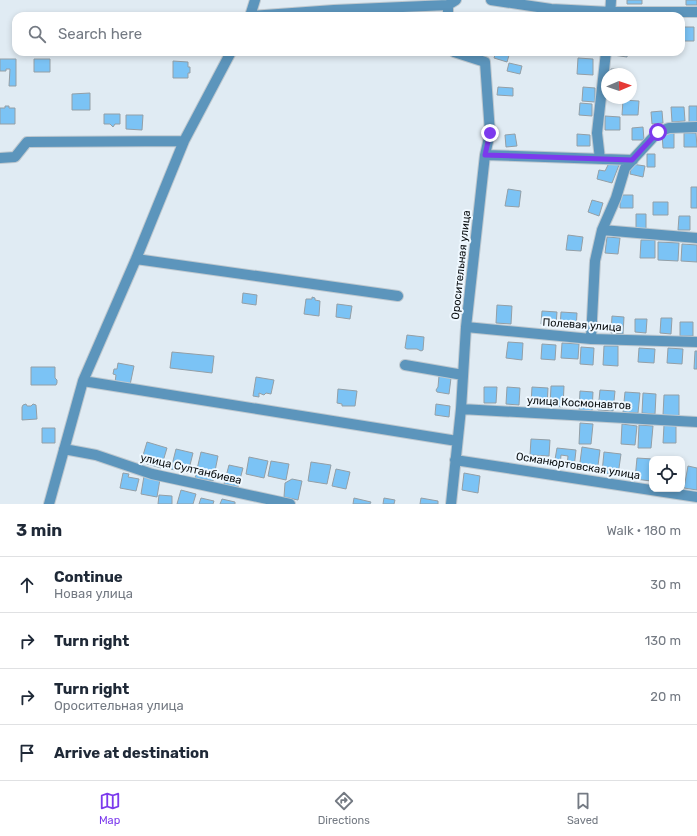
<!DOCTYPE html>
<meta charset="utf-8">
<style>
body{margin:0;font-family:Rubik,sans-serif;background:#f2f2f3;color:#1f2937}
.controls{position:absolute;right:12px;bottom:12px;display:grid;overflow:hidden;border-radius:8px;box-shadow:0 2px 6px #0003}
.controls button{width:36px;height:36px;display:grid;place-items:center;padding:0;border:0;border-bottom:1px solid #e0e1e3;background:#fff;color:#1f2937;font:20px sans-serif}
.compass{position:absolute;left:601px;top:68px;width:36px;height:36px;border-radius:50%;background:#fff;box-shadow:0 2px 6px #0003;rotate:88deg}
.stop{position:absolute;width:12px;height:12px;margin:-9px;border:3px solid #7c3aed;border-radius:50%;background:#fff}
.stop.end{background:#7c3aed;border-color:#fff;box-shadow:0 1px 4px #0008}
.list{margin:0;padding:0;list-style:none}
h2{display:flex;justify-content:space-between;align-items:center;height:52px;margin:0;padding:0 16px;font-size:17px}
h2 small{font-size:13px;font-weight:400;color:#747a83}
.list li{display:grid;grid-template-columns:26px 1fr auto;gap:12px;align-items:center;box-sizing:border-box;height:56px;padding:0 16px;border-top:1px solid #e0e1e3}
.list b{display:block;font-size:15px;white-space:nowrap}
.list p{margin:0;font-size:13px;white-space:nowrap;color:#747a83}
.list em{font-size:13px;font-style:normal;color:#747a83}
.icon{flex:none;width:22px;height:22px;fill:none;stroke:currentColor;stroke-width:2;stroke-linecap:round;stroke-linejoin:round}
.map{position:relative;flex:none;width:697px;height:504px;overflow:hidden}
.search{position:absolute;background:#fff;box-shadow:0 2px 6px #0003;left:12px;right:12px;top:12px;height:44px;display:flex;align-items:center;gap:10px;box-sizing:border-box;padding:0 14px;border-radius:12px;color:#747a83;font-size:15px}
.sheet{height:276px;background:#fff}
nav{display:flex;justify-content:space-around;align-items:center;box-sizing:border-box;height:56px;border-top:1px solid #e0e1e3;background:#fff;font-size:11px;color:#747a83}
nav a{display:grid;justify-items:center;gap:2px}
nav .on{color:#7c3aed}
.map>svg:first-child{display:block}
.building{fill:#7bc3f5;stroke:#949fa6}
.lines{fill:none;stroke-linecap:round;stroke-linejoin:round}
.minor-casing{stroke:#bec8cf;stroke-width:12}
.minor{stroke:#5c95bc;stroke-width:10}
.route{stroke:#7c3aed;stroke-width:5}
.labels{text-anchor:middle;dominant-baseline:central;stroke-width:4;stroke-linejoin:round;paint-order:stroke}
.street-label{font-size:11px;fill:#0a0e10;stroke:#eff8ff}
</style>
<div class="map">
<svg width="697" height="504" viewBox="0 0 697 504">
<rect width="100%" height="100%" fill="#e0ebf3"/>
<!-- building -->
<path class="building" d="M627,0H642V4H627Z
M686,0H697V5H686Z
M528,13L550,14V16H528Z
M681,27H694V41H681Z
M496,52H510L507,62L494,58Z
M613,52H628L627,57L613,55Z
M578,58L593,59V75L577,74Z
M0,59H16V86H9L10,69H6V71H0Z
M34,59H50V72H34Z
M173,61L188,62V67H190V73H188V78H173Z
M509,63L522,66L520,74L507,71Z
M611,69H620V74H611Z
M498,87L513,88V96L497,95Z
M583,87L595,88V102L582,101Z
M90,93V110H72V94Z
M623,100L639,101L638,115H622Z
M580,103L592,104V116L579,115Z
M5,106H9V108H15V124H0V108H5Z
M689,106H697V123H689Z
M671,107H684L685,121L672,122Z
M662,111L663,123L652,124L651,112Z
M104,114H120V124H115L113,127L110,124H104Z
M126,115H143L142,130L126,129Z
M605,116L620,117V130H605Z
M643,127L644,140H632V128Z
M662,133H674V148H663Z
M684,133H696L697,147H684Z
M515,134L517,146L506,147L505,135Z
M577,134L590,135V146H577Z
M647,154H655V167H647Z
M609,163L619,165L612,183L597,179L599,170L605,171Z
M632,164L645,166L643,177L630,174Z
M691,187H697V208H691Z
M508,189L521,191L519,207L505,206Z
M620,195H633V208H620Z
M592,200L603,203L599,216L588,212Z
M653,202H668V215H653Z
M636,214H646V229L636,228Z
M679,216H690V230H678Z
M568,235L583,237L581,251L566,250Z
M607,237L620,238L618,254L605,253Z
M641,240H655V258H640Z
M658,242L679,243L678,261L658,260Z
M682,244L697,245V262L681,261Z
M243,293L257,295L256,305L242,303Z
M312,297L315,298V300L320,301L319,316L304,314L306,299H312Z
M337,304L352,306L350,319L336,317Z
M497,305L512,306L511,324L496,323Z
M542,311L557,312L556,325L541,324Z
M561,312L577,313L576,329L560,328Z
M612,316L624,317L623,334L611,333Z
M661,318H672L671,334L660,333Z
M635,319H647L646,333L635,332Z
M680,322H693V336H680Z
M407,335L424,337L423,350L421,351L417,349H407L405,348Z
M508,342L523,343L522,360L506,358Z
M562,343L579,344L578,359L561,358Z
M542,344L556,345L555,360L541,359Z
M604,346H618V366L603,365Z
M581,347L594,348L593,365L580,364Z
M639,348L655,349L654,363L638,362Z
M668,348L683,349L682,364L667,363Z
M695,351H697V369H694Z
M172,352L214,356L212,373L170,368Z
M118,363L134,366L130,385L115,382L116,375L113,374L114,369H117Z
M31,367H55V378L57,380V383L56,385H31Z
M439,376L451,378L449,394L437,392L436,390L438,387Z
M256,377L274,380L271,394L266,393L264,395L259,393V397L253,396Z
M551,386H564L563,407L550,406Z
M484,387H497L496,403H484Z
M507,387L520,388L519,405L506,404Z
M532,387L548,388L547,405L531,404Z
M338,389L357,391L355,406H342V404L337,403Z
M600,390L615,391L613,411L598,410Z
M580,391L593,392L592,411L579,410Z
M625,392L640,393L638,413L623,412Z
M643,393L656,394L655,414L642,413Z
M664,395H679V416L663,415Z
M26,404L27,406H31L33,404L36,405L37,419L22,420V407L23,405Z
M436,404L450,406L449,417L435,415Z
M580,423L593,424L591,444H579Z
M622,424L637,426L635,445L621,444Z
M639,425L653,426L651,448H638Z
M664,425L676,426V443H663Z
M42,428H55V443H42Z
M531,439L550,440L549,456L530,455Z
M147,442L167,448L161,468L141,462Z
M582,447L600,450L597,473L579,470Z
M557,448L576,450L574,468L567,467L568,456L561,455L560,466L554,465Z
M176,449L193,453L188,473L171,469Z
M201,452L218,456L213,481L195,478Z
M604,452L621,454L618,475L602,473Z
M249,457L268,461L264,478L246,474Z
M637,458L653,459H652L651,481L635,479Z
M271,461L289,464L286,480L268,476Z
M311,462L331,465L327,484L308,481Z
M229,465L243,468L238,487L224,484Z
M688,466L697,468V490L684,488Z
M336,469L350,472L346,489L332,486Z
M123,473L129,474L128,477L139,479L136,491L120,488Z
M464,473L480,476L478,493L462,490Z
M144,476L160,479L157,497L141,494Z
M292,479L302,481L298,500L284,497L285,483Z
M181,490L196,494L193,504H177Z
M159,495L172,496V504H158Z
M201,498L214,501L213,504H199Z
M354,498L371,502L370,504H353Z
M384,498L395,500L394,504H383Z
M421,498L438,501V504H420Z
M222,499L235,502V504H220Z"/>
<g class="lines">
<!-- minor casing -->
<g class="minor-casing">
<path id="minor" d="M491,0L551,9L610,12H697
M250,16L255,0
M251,16L334,10L448,5
M448,16V5L456,0
M610,16L611,0
M485,155L633,160
M0,158L15,157L27,142L184,141
M600,159L597,133L606,52
M602,230L697,238
M136,259L398,296
M466,327L591,339L697,342
M591,339L595,261L602,230L616,198L625,168L658,132L669,128L697,127
M405,365L463,375
M83,381L457,441
M461,409L697,422
M64,449L96,455L152,474L290,504
M455,460L697,497
M49,504L83,381L136,259L184,141L231,52
M451,504L461,409L466,327L485,155L490,133L485,62L454,52"/>
</g>
<!-- minor -->
<use href="#minor" class="minor"/>
</g>
<g class="lines">
<!-- route -->
<path class="route" d="M490,133L485,155L632,160L658,132"/>
</g>
<g class="labels">
<!-- street labels -->
<g class="street-label">
<text transform="translate(461 265) rotate(-84)">Оросительная улица</text>
<text transform="translate(582 325) rotate(4)">Полевая улица</text>
<text transform="translate(579 403) rotate(3)">улица Космонавтов</text>
<text transform="translate(578 466) rotate(9)">Османюртовская улица</text>
<text transform="translate(191 469) rotate(13)">улица Султанбиева</text>
</g>
</g>
</svg>
<div class="controls">
<button><svg class="icon" aria-label="locate" viewBox="0 0 24 24"><circle cx="12" cy="12" r="6"/><path d="M12 2v4M12 18v4M2 12h4M18 12h4"/></svg></button>
</div>
<svg class="compass" viewBox="-18 -18 36 36"><path d="M0-13l5 13h-10z" fill="#e53935"/><path d="M0 13l5-13h-10z" fill="#747a83"/></svg>
<div class="stop" style="left:658px;top:132px"></div>
<div class="stop end" style="left:490px;top:133px"></div>
<div class="search"><svg class="icon" aria-label="search" viewBox="0 0 24 24"><circle cx="10" cy="10" r="6"/><path d="M15 15l6 6"/></svg>Search here</div>
</div>
<section class="sheet">
<h2>3 min<small>Walk · 180 m</small></h2>
<ul class="list">
<li><svg class="icon" aria-label="ahead" viewBox="0 0 24 24"><path d="M12 20V5M6 11l6-6 6 6"/></svg><div><b>Continue</b><p>Новая улица</p></div><em>30 m</em></li>
<li><svg class="icon" aria-label="right" viewBox="0 0 24 24"><path d="M7 20v-9h11M14 6l5 5-5 5"/></svg><div><b>Turn right</b></div><em>130 m</em></li>
<li><svg class="icon" aria-label="right" viewBox="0 0 24 24"><path d="M7 20v-9h11M14 6l5 5-5 5"/></svg><div><b>Turn right</b><p>Оросительная улица</p></div><em>20 m</em></li>
<li><svg class="icon" aria-label="arrive" viewBox="0 0 24 24"><path d="M6 21V4h12l-3 4 3 4H6"/></svg><div><b>Arrive at destination</b></div></li>
</ul>
</section>
<nav>
<a class="on"><svg class="icon" aria-label="map" viewBox="0 0 24 24"><path d="M3 6l6-2 6 2 6-2v14l-6 2-6-2-6 2zM9 4v14M15 6v14"/></svg>Map</a>
<a><svg class="icon" aria-label="directions" viewBox="0 0 24 24"><path d="M12 3l9 9-9 9-9-9zM9 14v-3h6M13 9l2 2-2 2"/></svg>Directions</a>
<a><svg class="icon" aria-label="saved" viewBox="0 0 24 24"><path d="M7 4h10v16l-5-4-5 4z"/></svg>Saved</a>
</nav>
